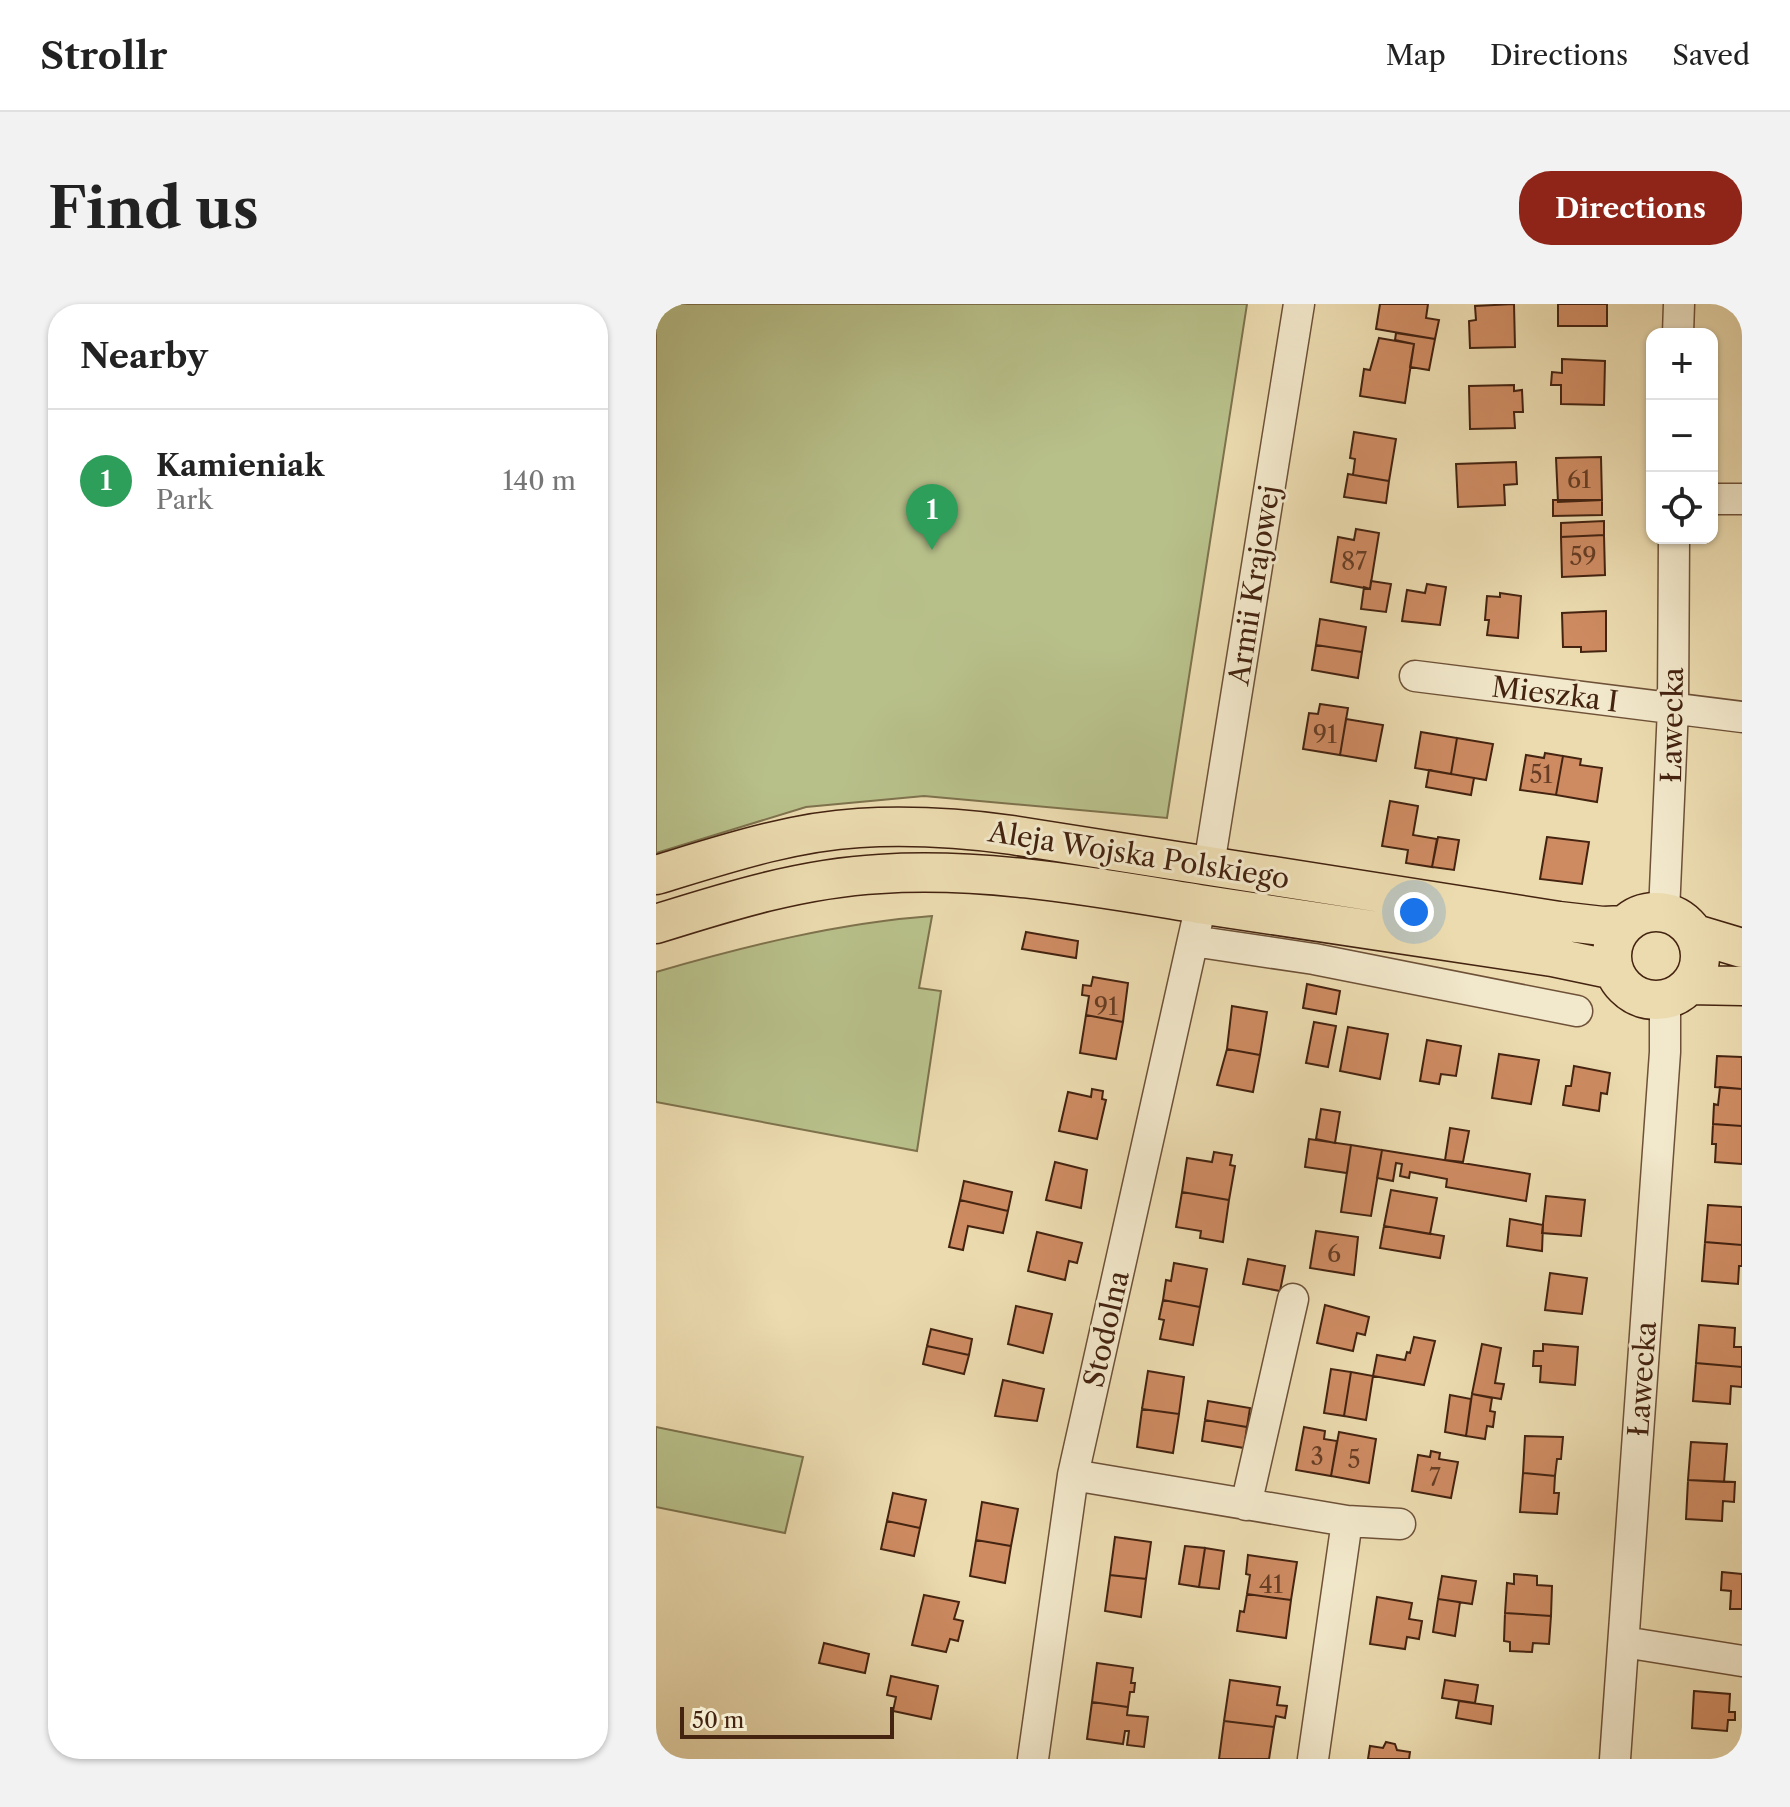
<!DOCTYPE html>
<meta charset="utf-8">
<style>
body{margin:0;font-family:"Libre Caslon Text",serif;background:#f2f2f2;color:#222}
.controls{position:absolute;right:24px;top:24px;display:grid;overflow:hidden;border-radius:16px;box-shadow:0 2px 6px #0004}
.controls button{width:72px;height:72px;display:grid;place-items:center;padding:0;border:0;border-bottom:2px solid #e0e0e0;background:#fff;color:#222;font:40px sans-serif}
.scale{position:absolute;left:24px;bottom:20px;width:214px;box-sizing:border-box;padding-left:8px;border:4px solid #442310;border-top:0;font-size:22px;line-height:28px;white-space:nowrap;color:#442310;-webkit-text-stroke:6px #f2e8cb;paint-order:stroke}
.you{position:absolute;left:758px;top:608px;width:28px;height:28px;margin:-20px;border:6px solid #fff;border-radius:50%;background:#1a73e8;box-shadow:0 0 0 12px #1a73e833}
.badge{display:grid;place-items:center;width:52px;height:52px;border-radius:50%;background:#8f2418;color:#fff;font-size:26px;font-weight:700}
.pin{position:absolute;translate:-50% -66px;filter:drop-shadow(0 2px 4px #0008)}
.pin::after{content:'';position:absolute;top:42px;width:28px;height:24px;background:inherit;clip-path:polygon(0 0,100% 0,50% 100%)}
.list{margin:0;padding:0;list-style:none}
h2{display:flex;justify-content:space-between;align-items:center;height:104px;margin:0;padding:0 32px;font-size:34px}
h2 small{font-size:26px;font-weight:400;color:#767676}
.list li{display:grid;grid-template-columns:52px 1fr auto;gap:24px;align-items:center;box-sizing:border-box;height:144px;padding:0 32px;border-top:2px solid #e0e0e0}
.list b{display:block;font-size:30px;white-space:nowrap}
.list p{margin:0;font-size:26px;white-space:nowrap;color:#767676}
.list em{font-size:26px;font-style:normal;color:#767676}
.icon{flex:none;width:44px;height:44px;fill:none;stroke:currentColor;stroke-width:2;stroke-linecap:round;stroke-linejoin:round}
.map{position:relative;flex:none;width:1086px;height:1455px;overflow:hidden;border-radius:32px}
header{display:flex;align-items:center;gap:48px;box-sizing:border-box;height:112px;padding:0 40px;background:#fff;border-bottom:2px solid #e0e0e0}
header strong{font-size:38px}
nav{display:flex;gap:44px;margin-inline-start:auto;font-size:28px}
.intro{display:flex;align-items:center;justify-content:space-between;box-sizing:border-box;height:192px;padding:0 48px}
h1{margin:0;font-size:56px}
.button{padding:20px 36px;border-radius:32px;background:#8f2418;color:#fff;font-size:28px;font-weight:700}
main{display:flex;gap:48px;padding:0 48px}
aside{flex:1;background:#fff;border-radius:32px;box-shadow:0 2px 6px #0004}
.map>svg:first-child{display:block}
.green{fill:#b8c08a;stroke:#7e724d;stroke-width:2}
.building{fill:#ce8b62;stroke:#442310;stroke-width:2}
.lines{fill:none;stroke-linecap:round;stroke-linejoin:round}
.minor-casing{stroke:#6e5138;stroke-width:33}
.major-casing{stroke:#442310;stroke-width:41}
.minor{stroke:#f2e8cb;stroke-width:30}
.major{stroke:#ebdbaf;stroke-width:38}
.labels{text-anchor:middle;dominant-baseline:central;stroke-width:6;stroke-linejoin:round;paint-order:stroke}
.number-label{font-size:24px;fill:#663d24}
.street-label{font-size:28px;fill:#442310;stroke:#f2e8cb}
</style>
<header>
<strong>Strollr</strong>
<nav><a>Map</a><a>Directions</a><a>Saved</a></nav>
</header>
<div class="intro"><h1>Find us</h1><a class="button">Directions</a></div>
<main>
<aside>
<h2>Nearby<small></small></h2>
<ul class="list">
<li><span class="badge" style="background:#2e9e5b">1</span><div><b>Kamieniak</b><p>Park</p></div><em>140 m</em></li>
</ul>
</aside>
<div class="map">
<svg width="1086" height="1455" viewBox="0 0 1086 1455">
<rect width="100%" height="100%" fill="#ebdbaf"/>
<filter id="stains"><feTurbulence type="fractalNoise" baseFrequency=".0025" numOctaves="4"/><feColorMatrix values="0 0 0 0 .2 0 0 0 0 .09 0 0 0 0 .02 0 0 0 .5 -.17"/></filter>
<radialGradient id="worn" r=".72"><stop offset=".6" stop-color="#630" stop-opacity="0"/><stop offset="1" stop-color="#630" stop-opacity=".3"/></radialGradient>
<!-- green -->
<path class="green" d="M0,0H591L511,514L268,492L150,503L0,549Z
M276,612L263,684L285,687L261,847L0,798V668C90,642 182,619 276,612Z
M0,1123L147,1153L129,1229L0,1203Z"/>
<!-- building -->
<path class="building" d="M724,0H772L770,14L783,16L779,35L720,25Z
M858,0L859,43L814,44L813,17L820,16L819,2Z
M902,0H951V22H902Z
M740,29L779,35L773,66L754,63L758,40L739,36Z
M723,34L758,40L749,99L704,92L708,65L714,66Z
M906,55L949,57L948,101L905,100V81H895L896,68L906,69Z
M858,81V87L866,86L867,108H858L859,124L814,125L813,82Z
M698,128L740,135L733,177L697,171L699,155L694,154Z
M945,153L946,196L902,198L900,154Z
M860,158L861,180L848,181L849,201L802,203L800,160Z
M692,170L733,177L730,199L688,193Z
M897,196H946V211L897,212Z
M948,217V231L905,233V219Z
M700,225L723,229L714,285L675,278L682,233L698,236Z
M948,231L949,271L906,273L905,233Z
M715,277L735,280L730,308L705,305L708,283L714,285Z
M771,280L790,283L784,321L746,317L751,286L769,289Z
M844,289L865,292L862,334L831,331L833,316H829L831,292L844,293Z
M950,307V347L925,348V343H907L906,309Z
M664,315L710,323L706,348L660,341Z
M660,341L706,348L702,374L656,366Z
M664,400L692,404L684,451L647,445L653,409L662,410Z
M690,415L727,421L720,457L684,451Z
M765,428L801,434L795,470L759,464Z
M801,434L837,440L830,476L795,470Z
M889,449L907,452L900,491L864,486L870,451L888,454Z
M907,452L925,455L924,461L946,464L941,498L900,491Z
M773,466L818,474L815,491L770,483Z
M734,497L762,502L757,531L781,535L776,563L750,559L752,546L726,542Z
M782,533L803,536L798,566L776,563Z
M891,533L933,538L926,580L884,575Z
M370,628L422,637L420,654L366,645Z
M437,673L472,679L467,718L430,711L433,692L426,691L427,681L435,682Z
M651,680L684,687L680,710L647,704Z
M576,702L611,708L604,751L571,745Z
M430,711L467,718L460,755L424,749Z
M658,718L680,722L672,763L650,759Z
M692,723L732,730L724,775L684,767Z
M771,736L805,742L800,772L785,770L783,780L764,777Z
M571,745L604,751L597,788L561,781Z
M843,750L883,756L875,800L836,794Z
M1061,752L1086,753V785L1059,783Z
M918,762L954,769L951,790L945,789L943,807L907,801L910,782H915Z
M1064,783L1086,785V822L1057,820L1058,800L1062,801Z
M436,785L447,787L446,795L450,796L441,835L403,827L412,788L435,793Z
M665,805L684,808L679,839L660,835Z
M1057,820L1086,822V860L1059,858L1060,840H1056Z
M794,824L813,827L807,858L789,856Z
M653,835L695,841L691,869L649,863Z
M695,841L726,846L715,912L685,908Z
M726,846L874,870L870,897L790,883L791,875L754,868L753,874L744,872L746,860L740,859L737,877L721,874Z
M558,848L576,851L574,861L579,862L573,896L526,888L531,854L556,858Z
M399,858L431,866L425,904L390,896Z
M308,877L356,888L352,907L304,896Z
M735,886L781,894L774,930L728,922Z
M526,888L573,896L567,938L544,934L545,927L520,923Z
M890,892L929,896L925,932L886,929Z
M304,896L352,907L347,929L312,922L307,946L293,943Z
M1052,901L1086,903V941L1049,938Z
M854,915L887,921L886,947L851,942Z
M728,922L788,932L784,954L724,944Z
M660,927L702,933L698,971L654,964Z
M381,928L426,939L421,959L413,957L409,976L372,967Z
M1049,938L1086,941V962H1083L1082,980L1046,977Z
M592,955L629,962L624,987L587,980Z
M518,959L551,965L544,1003L507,996L510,976L515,977Z
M894,969L931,974L926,1010L889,1006Z
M507,996L544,1003L537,1041L504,1035L508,1016L503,1015Z
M669,1001L713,1013L709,1031L701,1029L697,1047L661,1039Z
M360,1002L396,1010L387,1049L352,1040Z
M1043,1021L1079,1024L1078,1043H1086V1063L1040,1059Z
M275,1025L316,1035L313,1051L271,1042Z
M758,1033L779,1037L768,1081L717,1072L721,1051L749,1056L751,1048L754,1049Z
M826,1040L845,1044L839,1079L848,1080L845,1095L816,1090Z
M887,1040L922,1043L919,1081L884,1078L885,1062H877L878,1047H887Z
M271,1042L313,1051L308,1070L267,1060Z
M1040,1059L1086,1063V1083L1075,1082L1074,1100L1037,1097Z
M675,1065L695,1068L688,1112L668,1109Z
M492,1067L528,1073L523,1110L486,1105Z
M695,1068L717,1072L710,1116L688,1112Z
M347,1076L388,1085L381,1117L339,1112Z
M816,1090L836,1094L834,1107L839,1108L837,1123L831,1122L829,1135L810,1132Z
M794,1091L815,1095L810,1132L789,1128Z
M552,1097L594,1104L591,1123L549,1116Z
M486,1105L523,1110L517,1149L481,1143Z
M549,1116L591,1123L588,1144L546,1137Z
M648,1123L669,1127L668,1135L681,1137L675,1172L640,1166Z
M683,1128L720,1135L713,1179L675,1172Z
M869,1132L907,1133L905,1155H901L899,1172L867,1169Z
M1035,1138L1071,1140L1068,1178L1032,1176Z
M775,1147L784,1149L783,1155L802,1158L795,1194L756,1187L762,1151L774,1153Z
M867,1169L899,1172L898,1189H903L901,1210L864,1208Z
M1032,1176L1079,1178L1078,1198L1067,1197L1066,1217L1030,1215Z
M237,1189L270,1196L264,1224L231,1217Z
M326,1198L362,1205L355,1242L320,1236Z
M231,1217L264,1224L258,1252L225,1245Z
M459,1233L495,1238L490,1275L454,1271Z
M320,1236L355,1242L349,1279L314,1272Z
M529,1242L549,1244L543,1283L523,1280Z
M549,1244L568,1247L563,1285L543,1283Z
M592,1251L641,1258L635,1296L591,1290L594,1271L590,1270Z
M1066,1268L1086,1270V1305H1074L1075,1287L1065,1286Z
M858,1270L881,1272V1281L896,1282L895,1312L849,1309L851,1279L858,1280Z
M454,1271L490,1275L485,1313L449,1307Z
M786,1272L820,1277L816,1300L782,1295Z
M591,1290L635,1296L630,1334L581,1327L584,1307L588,1308Z
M268,1291L303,1298L298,1315L307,1317L302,1337L294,1335L290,1348L256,1341Z
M721,1293L756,1299L753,1315L766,1317L763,1335L751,1333L749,1345L714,1340Z
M782,1295L804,1298L799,1332L777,1328Z
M849,1309L895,1312L893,1340L877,1339L876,1348L854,1347V1338L848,1337Z
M168,1339L213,1350L209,1369L163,1359Z
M441,1359L477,1364L475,1379H479L478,1388H474L472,1403L436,1398Z
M235,1372L282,1382L275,1415L237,1407L240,1393L231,1391Z
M574,1376L624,1383L621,1401L631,1402L629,1414L620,1412L618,1423L568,1417Z
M789,1376L822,1381L819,1399L786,1394Z
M1038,1387L1074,1390L1073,1408H1079V1416H1072L1071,1427L1036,1424Z
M803,1397L837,1402L835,1420L800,1414Z
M436,1398L472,1403L471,1411L492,1413L488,1443L471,1441L473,1427H469L467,1440L431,1435Z
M568,1417L618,1423L613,1455H563Z
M730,1438L739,1440L741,1446L754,1448L753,1455H712L714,1442L727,1444Z"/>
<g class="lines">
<!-- minor casing -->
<g class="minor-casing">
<path id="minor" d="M1022,30L1023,0
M1056,195H1086
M759,372L1086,413
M553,561L643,0
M1008,608L1017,404L1018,234
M537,637L658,655L921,707
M417,1171L691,1217L744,1220
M590,1201L637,995
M968,1338L1086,1357
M377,1455L417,1171L545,600
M657,1455L691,1217
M959,1455L1009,748V695"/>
</g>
<!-- major casing -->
<g class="major-casing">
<path id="major" d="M0,571C66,551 134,528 203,524C254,521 305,524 356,531L903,617L947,622L968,621
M956 652a44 44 0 1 1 88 0a44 44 0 1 1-88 0Z
M0,620C73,597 147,574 224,570C330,563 438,583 543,600C660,618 778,635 896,653L958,666
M1039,630L1086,644
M1033,681L1086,682"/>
</g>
<!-- minor -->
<use href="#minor" class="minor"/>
<!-- major -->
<use href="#major" class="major"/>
</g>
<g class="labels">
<!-- number labels -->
<g class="number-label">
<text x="923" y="175">61</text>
<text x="927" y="252">59</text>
<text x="698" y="257">87</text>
<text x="669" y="430">91</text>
<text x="885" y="470">51</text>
<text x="450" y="702">91</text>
<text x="678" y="949">6</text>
<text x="661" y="1152">3</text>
<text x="698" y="1155">5</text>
<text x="779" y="1173">7</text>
<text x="615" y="1280">41</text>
</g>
<!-- street labels -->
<g class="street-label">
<text transform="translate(598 281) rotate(-81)">Armii Krajowej</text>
<text transform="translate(899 390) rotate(7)">Mieszka I</text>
<text transform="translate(1016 421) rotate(-89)">Ławecka</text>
<text transform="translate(483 551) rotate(9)">Aleja Wojska Polskiego</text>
<text transform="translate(450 1025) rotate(-77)">Stodolna</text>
<text transform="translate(986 1075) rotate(-86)">Ławecka</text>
</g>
</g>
<rect width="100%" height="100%" filter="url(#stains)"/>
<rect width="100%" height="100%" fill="url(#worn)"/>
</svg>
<div class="controls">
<button>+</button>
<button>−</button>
<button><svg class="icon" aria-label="locate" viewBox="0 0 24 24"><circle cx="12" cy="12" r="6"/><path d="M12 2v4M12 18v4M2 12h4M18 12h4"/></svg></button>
</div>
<div class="scale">50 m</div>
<div class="you"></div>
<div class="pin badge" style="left:276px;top:246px;background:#2e9e5b">1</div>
</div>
</main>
